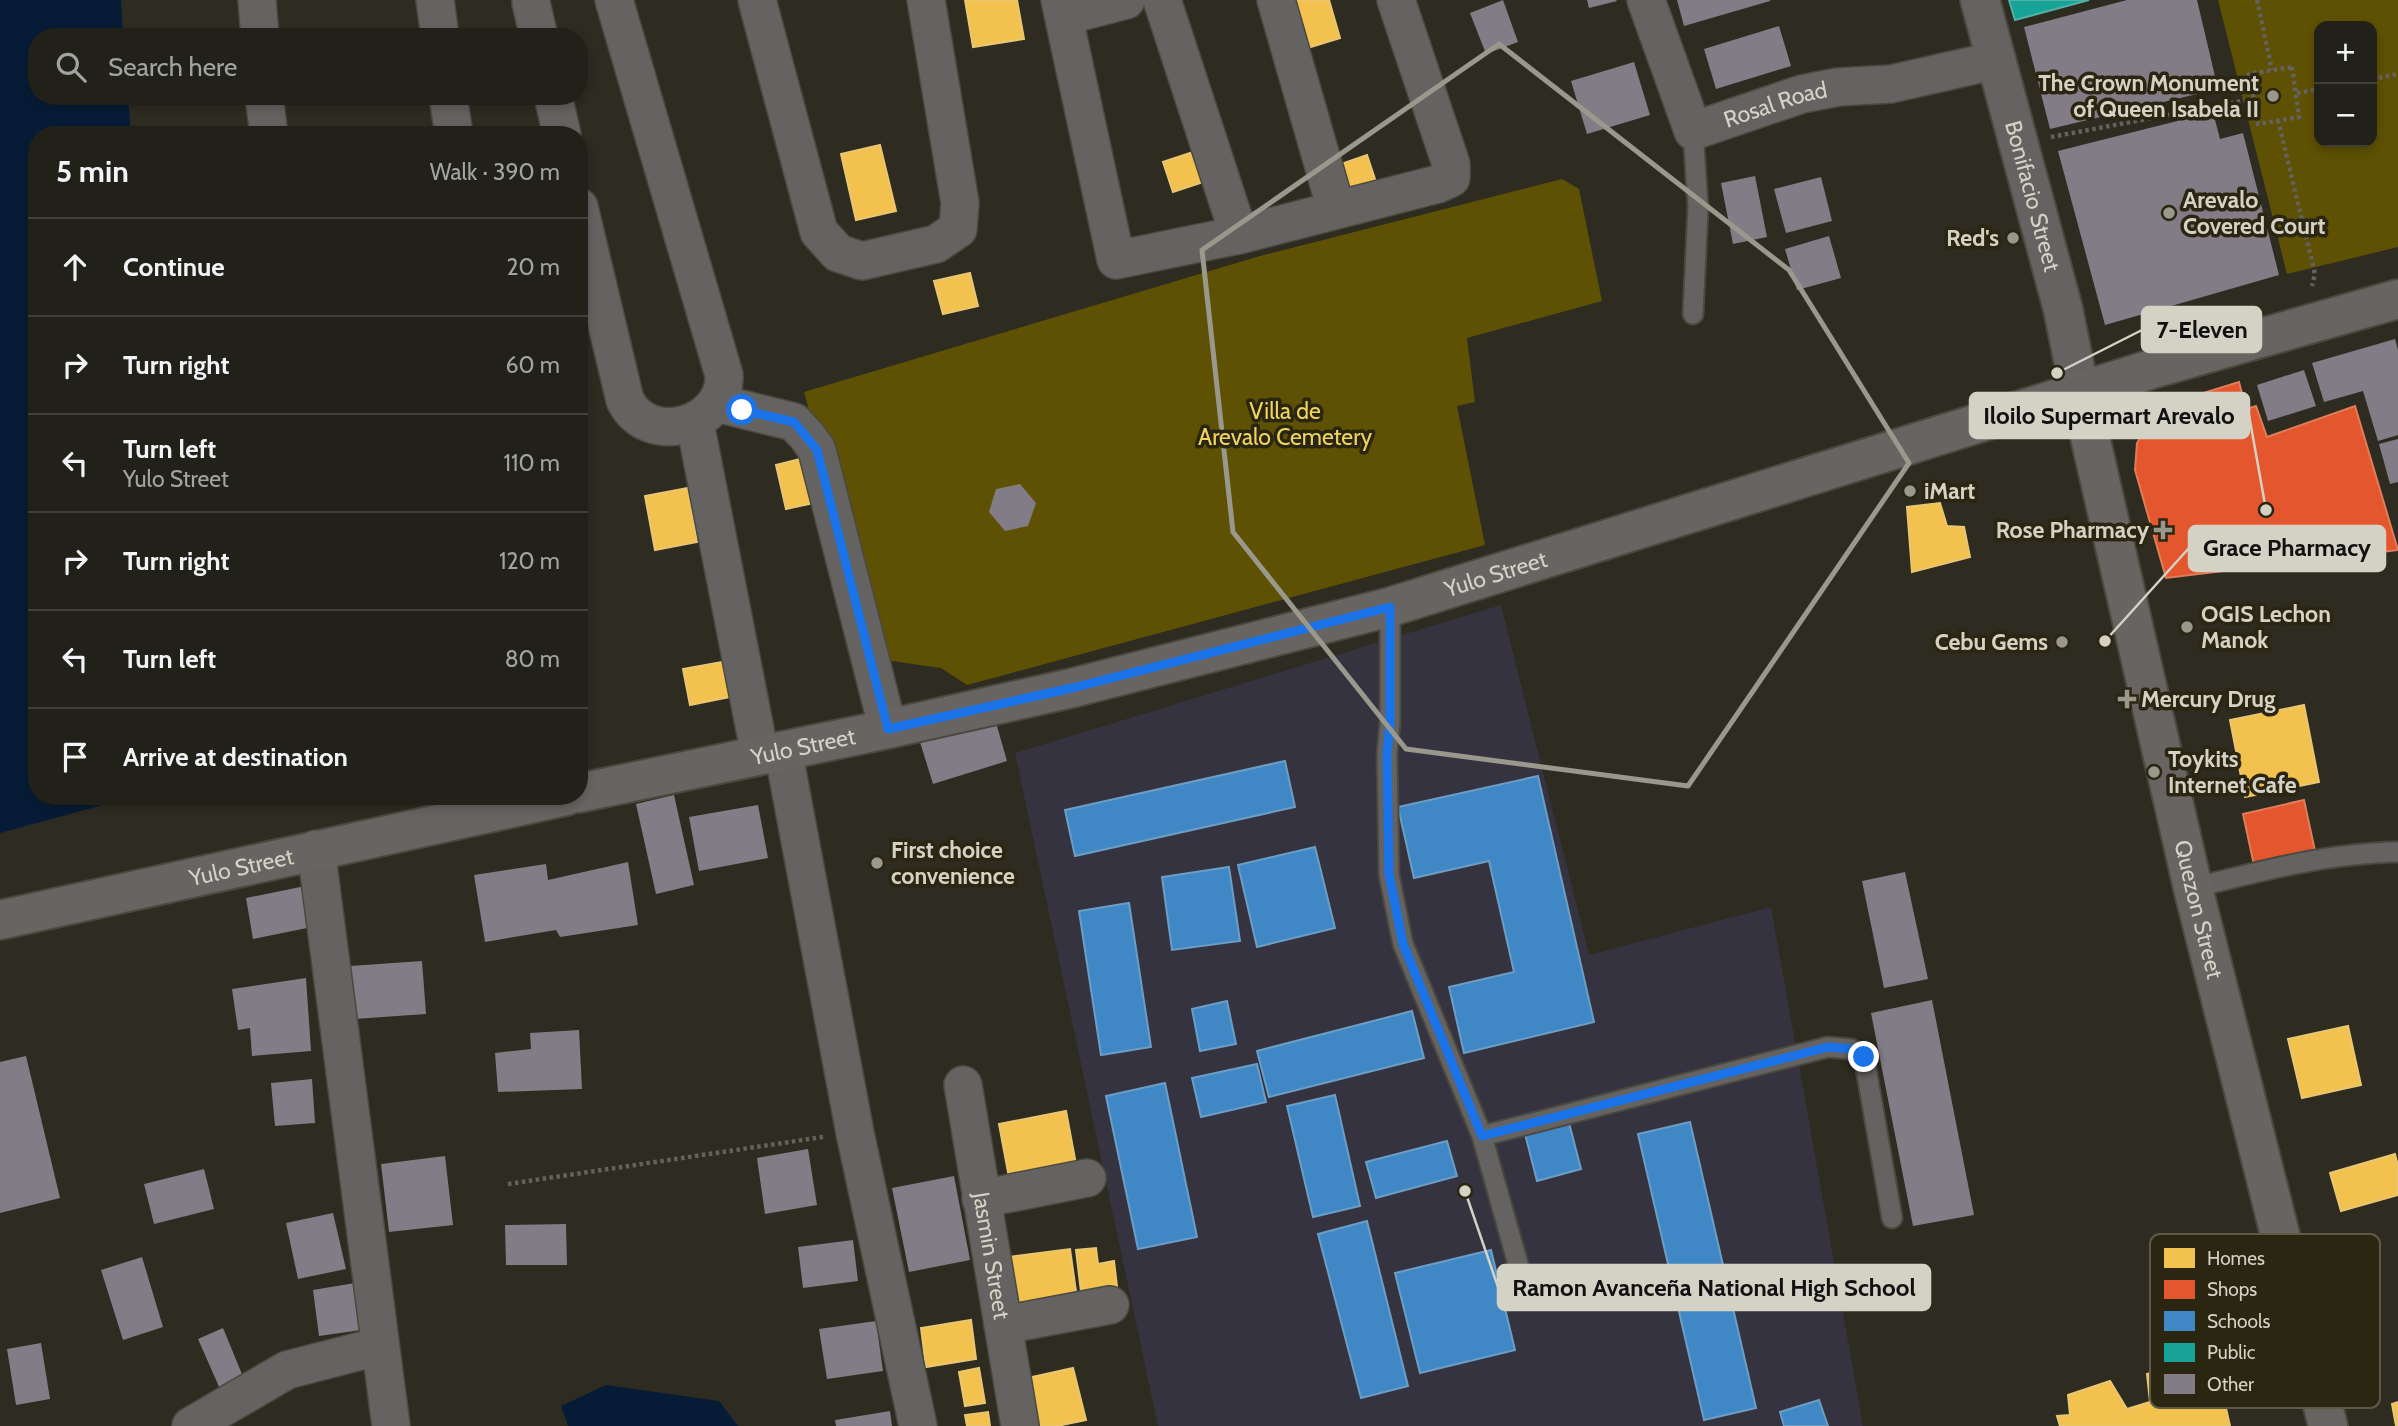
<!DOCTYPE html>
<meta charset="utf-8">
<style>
body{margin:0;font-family:Cabin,sans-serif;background:#2a2922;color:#f1f3f6}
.controls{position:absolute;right:21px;top:21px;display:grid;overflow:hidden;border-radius:14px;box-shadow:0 4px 10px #0003}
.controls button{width:63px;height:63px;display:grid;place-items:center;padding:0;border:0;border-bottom:2px solid #3f3e38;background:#222119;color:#f1f3f6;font:35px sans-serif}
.stop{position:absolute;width:21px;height:21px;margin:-16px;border:5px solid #1a73e8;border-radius:50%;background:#fff}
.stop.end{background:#1a73e8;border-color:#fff;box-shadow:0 2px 7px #0008}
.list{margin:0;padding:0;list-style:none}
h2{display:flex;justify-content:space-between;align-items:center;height:91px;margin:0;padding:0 28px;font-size:30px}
h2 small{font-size:23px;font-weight:400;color:#a2a3a2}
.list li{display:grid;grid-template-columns:46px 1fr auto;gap:21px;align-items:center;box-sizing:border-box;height:98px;padding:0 28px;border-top:2px solid #3f3e38}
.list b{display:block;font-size:26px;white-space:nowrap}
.list p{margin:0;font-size:23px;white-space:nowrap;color:#a2a3a2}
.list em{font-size:23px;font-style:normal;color:#a2a3a2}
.icon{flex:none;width:38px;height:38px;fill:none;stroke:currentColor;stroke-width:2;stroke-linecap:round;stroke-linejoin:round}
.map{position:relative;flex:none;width:2398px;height:1426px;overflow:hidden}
.search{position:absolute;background:#222119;box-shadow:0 4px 10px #0003;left:28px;top:28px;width:560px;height:77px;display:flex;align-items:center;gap:18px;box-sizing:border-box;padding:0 24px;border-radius:28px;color:#a2a3a2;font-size:26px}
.panel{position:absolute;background:#222119;box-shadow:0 4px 10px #0003;left:28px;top:126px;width:560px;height:679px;border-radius:28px}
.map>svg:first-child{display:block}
.education{fill:#363340}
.green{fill:#5e5104;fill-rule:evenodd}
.water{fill:#061c36}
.homes{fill:#f2c14e;stroke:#e9c672;stroke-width:2}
.shops{fill:#e4572e;stroke:#df7c5b;stroke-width:2}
.schools{fill:#3f88c5;stroke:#6c9ec5;stroke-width:2}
.public{fill:#17a398;stroke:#50b1a6;stroke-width:2}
.building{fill:#827c86}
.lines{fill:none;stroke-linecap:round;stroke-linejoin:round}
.service-casing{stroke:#4b493f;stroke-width:23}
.minor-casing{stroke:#4b493f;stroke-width:40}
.tertiary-casing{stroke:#4b493f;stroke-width:42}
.secondary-casing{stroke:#4b493f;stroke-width:42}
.path{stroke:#64625d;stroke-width:4.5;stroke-dasharray:3.5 3.5;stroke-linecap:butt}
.service{stroke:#656361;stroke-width:19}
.minor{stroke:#656361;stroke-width:37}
.tertiary{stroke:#656361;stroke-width:38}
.secondary{stroke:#686462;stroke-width:38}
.route{stroke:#1a73e8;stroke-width:9}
.marked{fill:none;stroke:#9a988c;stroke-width:5;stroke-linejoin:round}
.poi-dot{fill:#9a988c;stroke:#2a2611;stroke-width:2.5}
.labels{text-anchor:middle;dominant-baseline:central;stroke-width:7;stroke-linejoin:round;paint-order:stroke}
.poi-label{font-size:23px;font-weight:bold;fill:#d4d2c5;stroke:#2a2611;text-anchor:start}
.street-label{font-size:23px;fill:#d4d2c5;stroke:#2a2611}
.park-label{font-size:23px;fill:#efd55f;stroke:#2a2611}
.key{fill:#2a2611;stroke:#5d5a47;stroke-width:2}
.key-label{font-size:19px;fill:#d4d2c5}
.leader{fill:none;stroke:#d4d2c5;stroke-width:2.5}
.callout-dot{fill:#d4d2c5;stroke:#2a2611;stroke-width:2.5}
.callout{fill:#d4d2c5;stroke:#d4d2c5;stroke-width:2.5}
.callout-label{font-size:24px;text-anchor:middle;font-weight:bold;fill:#111}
</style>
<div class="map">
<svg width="2398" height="1426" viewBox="0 0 2398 1426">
<rect width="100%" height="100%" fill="#2e2c21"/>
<!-- education -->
<path class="education" d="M1501,605L1589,955L1771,907L1863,1426H1158L1015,753Z"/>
<!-- green -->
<path class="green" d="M2218,0H2398V247L2287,274ZM2319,26H2372V142H2319Z
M1562,179L1579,189L1602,301L1467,338L1475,402L1457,406L1485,545L967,685L941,668L878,659L804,392L1260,256Z"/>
<!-- water -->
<path class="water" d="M0,0H121L123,37H37V96H128L131,135H37V796H136L0,833Z
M606,1385L719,1401L738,1426H568L561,1406Z"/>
<!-- homes -->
<path class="homes" d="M965,0H1017L1024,39L973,47Z
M1287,0H1329L1340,38L1301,50Z
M880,145L896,211L856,220L841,154Z
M1202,149L1212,179L1173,192L1163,162Z
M1367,155L1376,182L1344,192L1335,166Z
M970,273L978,306L943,314L934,281Z
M812,456L823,501L786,509L776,465Z
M688,488L697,542L655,550L645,496Z
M1940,503L1947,526L1964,527L1970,557L1912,572L1907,507Z
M728,661L735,696L690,705L683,669Z
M2304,705L2319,782L2245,797L2230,720Z
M2348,1026L2361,1085L2302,1098L2288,1039Z
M1066,1111L1078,1175L1011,1188L999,1124Z
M2395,1154L2398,1166V1195L2341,1211L2330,1173Z
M1096,1248L1098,1264L1114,1261L1118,1295L1082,1300L1076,1250Z
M1070,1249L1078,1306L1015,1314L1008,1257Z
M971,1320L976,1359L926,1367L921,1328Z
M2242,1349L2251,1384L2225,1404L2230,1426H2060L2057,1416L2070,1415L2068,1395L2110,1381L2127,1409L2150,1402L2147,1374Z
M979,1368L985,1403L965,1406L959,1372Z
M1073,1368L1086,1420L1057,1426H1033L1023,1379Z
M2398,1402V1426H2396L2392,1404Z
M988,1412L990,1426H967L965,1415Z"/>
<!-- shops -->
<path class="shops" d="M2239,382L2246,409L2256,406L2267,437L2355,406L2398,550L2166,578L2135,470L2137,443L2153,419L2171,403Z
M2304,800L2315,851L2254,865L2243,814Z"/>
<!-- schools -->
<path class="schools" d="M1285,761L1295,807L1075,856L1065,810Z
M1538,776L1594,1022L1464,1053L1449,987L1514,972L1489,861L1414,878L1398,807Z
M1315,847L1335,928L1257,947L1238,865Z
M1229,867L1240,941L1172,950L1162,877Z
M1129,903L1151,1047L1101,1055L1079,911Z
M1227,1001L1236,1044L1200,1051L1192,1009Z
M1412,1011L1424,1058L1269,1097L1257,1051Z
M1257,1064L1266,1102L1201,1117L1192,1078Z
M1165,1083L1197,1237L1138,1249L1106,1096Z
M1335,1095L1360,1206L1313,1217L1287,1106Z
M1568,1119L1581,1169L1537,1181L1524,1130Z
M1690,1122L1756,1408L1704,1420L1638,1134Z
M1447,1141L1457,1176L1376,1198L1366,1162Z
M1367,1221L1408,1386L1361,1398L1318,1234Z
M1491,1250L1515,1350L1420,1373L1395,1273Z
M1819,1400L1828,1426H1784L1780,1412Z"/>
<!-- public -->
<path class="public" d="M2009,0H2089L2015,20Z"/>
<!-- building -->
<path class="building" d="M1503,0L1518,42L1486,54L1470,13Z
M1587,0H1616L1617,1L1589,8Z
M1677,0H1770V1L1684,26Z
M2127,0H2197L2218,89L2050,129L2024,27Z
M1779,26L1791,66L1716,89L1704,49Z
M1634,62L1650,115L1587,134L1571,81Z
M2213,112L2220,139L2243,133L2279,275L2105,325L2058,151Z
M1755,176L1767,237L1733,244L1721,183Z
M1821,177L1832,221L1786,233L1774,189Z
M1829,236L1841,278L1797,290L1785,249Z
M2395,339L2398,350V435L2378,441L2363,391L2324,402L2312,363Z
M2304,370L2316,406L2268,421L2257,385Z
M2398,439V482L2390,484L2379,444Z
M1020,484L1036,503L1028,526L1005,531L989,512L996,489Z
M995,719L1007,761L933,784L920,742Z
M674,795L694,885L656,894L636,804Z
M257,796H283V797L258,803Z
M758,805L768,858L699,871L689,817Z
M628,862L638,925L560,937L556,930L485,942L474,875L546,864L548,880Z
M1905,872L1928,979L1884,988L1862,881Z
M310,885L317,926L253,939L246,898Z
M422,961L426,1014L354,1019L350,966Z
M306,978L311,1051L252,1056L250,1028L238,1030L232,989Z
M1932,1000L1974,1215L1913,1226L1871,1013Z
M579,1030L582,1089L498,1092L495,1053L531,1049L530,1033Z
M26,1056L60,1198L0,1213V1062Z
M312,1079L315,1123L275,1126L271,1083Z
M808,1149L817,1205L765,1214L757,1158Z
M445,1156L453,1225L389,1232L381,1164Z
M204,1169L214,1209L154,1224L144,1184Z
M954,1176L970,1260L909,1272L892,1188Z
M333,1213L346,1269L298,1279L286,1223Z
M566,1224L567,1265H506L505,1225Z
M853,1240L858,1281L803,1288L798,1247Z
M142,1257L163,1327L123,1340L101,1270Z
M355,1283L361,1330L319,1336L313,1290Z
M876,1321L883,1371L827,1379L819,1329Z
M223,1328L244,1379L220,1389L198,1339Z
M41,1343L50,1399L16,1405L7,1349Z
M890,1411L892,1426H836L835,1420Z"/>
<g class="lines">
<!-- service casing -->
<g class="service-casing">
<path id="service" d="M1693,131L1698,207L1693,314
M1390,607V723L1387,753L1389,875L1403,944L1482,1136L1525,1289
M2193,888C2260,871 2329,853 2398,852
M1482,1136L1828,1047L1851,1049L1864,1057L1892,1218"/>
</g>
<!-- minor casing -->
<g class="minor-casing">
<g id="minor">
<path d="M257,0L260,37"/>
<path d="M435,0L440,37"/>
<path d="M757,0L819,232L838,253L862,261L936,244L958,229L960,203L926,0"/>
<path d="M1060,0L1116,260L1239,235L1438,184L1451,178V164L1396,0"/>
<path d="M1162,0L1239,235"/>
<path d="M1276,0L1336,209"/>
<path id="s1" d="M1646,0L1693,131L1802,94L1838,87L1891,84L1997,60"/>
<path d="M531,3L539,37"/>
<path d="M1065,16L1126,0"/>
<path d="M264,96L269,135"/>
<path d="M448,96L454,135"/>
<path d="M553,96L562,135"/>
<path d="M579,207L625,400C648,448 726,426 724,375L614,0"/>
<path d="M717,403L794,422L807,436L817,450L888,729"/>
<path d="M695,423L760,755"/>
<path d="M783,750L855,1133L918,1426"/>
<path d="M316,849L391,1426"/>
<path id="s2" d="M963,1085L1020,1426"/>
<path d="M981,1199L1087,1178"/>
<path d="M1003,1325L1110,1305"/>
<path d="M191,1426L287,1370L380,1346"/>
</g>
</g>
<!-- tertiary casing -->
<g class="tertiary-casing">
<g id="tertiary">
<path id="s3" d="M1980,0L2063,309L2080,393"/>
</g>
</g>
<!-- secondary casing -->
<g class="secondary-casing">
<g id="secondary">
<path id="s4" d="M2080,393L2193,888L2328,1426"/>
<path id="s5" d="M579,793L888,729L1072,688L1390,607L2152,369L2398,299"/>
<path id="s6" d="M0,920L566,796"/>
</g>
</g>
<!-- path -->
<path class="path" d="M2257,0L2272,70
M2292,67L2299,117L2258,124L2249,74Z
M2372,79L2398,74
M2297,93L2319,89
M2278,120L2315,274L2312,286
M2051,137L2253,99
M508,1184L823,1137"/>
<!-- service -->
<use href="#service" class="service"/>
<!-- minor -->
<use href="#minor" class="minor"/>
<!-- tertiary -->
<use href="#tertiary" class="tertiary"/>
<!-- secondary -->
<use href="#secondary" class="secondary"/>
</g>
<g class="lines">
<!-- route -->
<path class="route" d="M742,410L794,422L817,450L888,729L1072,688L1390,607V723L1387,753L1389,874L1403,944L1482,1136L1828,1047L1852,1049L1864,1057"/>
</g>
<!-- marked area -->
<path class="marked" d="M1499,44L1789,270L1909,463L1688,786L1406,749L1233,532L1202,250Z"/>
<!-- markers -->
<g class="poi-dot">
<circle cx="2273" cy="96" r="7"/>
<circle cx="2169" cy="213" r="7"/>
<circle cx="2013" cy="238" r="7"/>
<circle cx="1910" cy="491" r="7"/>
<path d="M2159.5 519.5h7v7h7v7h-7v7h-7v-7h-7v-7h7z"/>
<circle cx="2187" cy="627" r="7"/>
<circle cx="2062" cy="642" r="7"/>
<path d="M2123.5 688.5h7v7h7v7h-7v7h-7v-7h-7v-7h7z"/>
<circle cx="2154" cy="772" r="7"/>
<circle cx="877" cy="863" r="7"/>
</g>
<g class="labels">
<!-- poi labels -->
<g class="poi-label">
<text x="2259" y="83" text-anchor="end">The Crown Monument<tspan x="2259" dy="26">of Queen Isabela II</tspan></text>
<text x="2183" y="200">Arevalo<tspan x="2183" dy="26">Covered Court</tspan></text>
<text x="1999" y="238" text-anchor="end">Red's</text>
<text x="1924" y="491">iMart</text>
<text x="2149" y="530" text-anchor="end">Rose Pharmacy</text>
<text x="2201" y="614">OGIS Lechon<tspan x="2201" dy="26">Manok</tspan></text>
<text x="2048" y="642" text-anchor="end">Cebu Gems</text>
<text x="2141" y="699">Mercury Drug</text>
<text x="2168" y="759">Toykits<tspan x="2168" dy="26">Internet Cafe</tspan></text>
<text x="891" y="850">First choice<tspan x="891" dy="26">convenience</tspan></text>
</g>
<!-- street labels -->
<g class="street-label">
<text stroke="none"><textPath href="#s1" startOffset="226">Rosal Road</textPath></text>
<text stroke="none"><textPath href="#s3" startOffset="203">Bonifacio Street</textPath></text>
<text stroke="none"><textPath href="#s5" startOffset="943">Yulo Street</textPath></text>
<text stroke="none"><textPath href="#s5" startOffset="229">Yulo Street</textPath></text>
<text stroke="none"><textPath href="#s6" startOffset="247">Yulo Street</textPath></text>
<text stroke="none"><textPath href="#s4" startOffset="530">Quezon Street</textPath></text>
<text stroke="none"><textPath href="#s2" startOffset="173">Jasmin Street</textPath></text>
</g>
<!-- park labels -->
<g class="park-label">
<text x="1285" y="411">Villa de<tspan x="1285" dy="26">Arevalo Cemetery</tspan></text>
</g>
</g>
<!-- legend -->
<rect x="2150" y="1234" width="230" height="174" rx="10" class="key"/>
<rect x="2164" y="1248" width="31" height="20" fill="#f2c14e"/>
<rect x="2164" y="1280" width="31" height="19" fill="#e4572e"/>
<rect x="2164" y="1311" width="31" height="20" fill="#3f88c5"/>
<rect x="2164" y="1343" width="31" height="19" fill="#17a398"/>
<rect x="2164" y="1374" width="31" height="20" fill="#827c86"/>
<g class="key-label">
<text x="2207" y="1265">Homes</text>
<text x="2207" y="1296">Shops</text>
<text x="2207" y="1328">Schools</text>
<text x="2207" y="1359">Public</text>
<text x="2207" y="1391">Other</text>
</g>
<!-- callouts -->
<path class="leader" d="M2057 373L2142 330M2266 510L2249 415M2105 641L2189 548M1465 1191L1498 1287"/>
<g class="callout-dot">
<circle cx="2057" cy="373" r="7"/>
<circle cx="2266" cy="510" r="7"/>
<circle cx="2105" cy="641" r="7"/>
<circle cx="1465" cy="1191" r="7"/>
</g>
<g class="callout">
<rect x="2142" y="307" width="119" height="45" rx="7"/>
<rect x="1970" y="393" width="279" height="45" rx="7"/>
<rect x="2189" y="526" width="196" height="45" rx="7"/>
<rect x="1498" y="1265" width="432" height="45" rx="7"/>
</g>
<g class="callout-label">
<text x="2202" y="338">7-Eleven</text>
<text x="2109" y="424">Iloilo Supermart Arevalo</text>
<text x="2287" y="556">Grace Pharmacy</text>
<text x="1714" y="1296">Ramon Avanceña National High School</text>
</g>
</svg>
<div class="controls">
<button>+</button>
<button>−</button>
</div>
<div class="stop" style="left:742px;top:410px"></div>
<div class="stop end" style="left:1864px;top:1057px"></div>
<div class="search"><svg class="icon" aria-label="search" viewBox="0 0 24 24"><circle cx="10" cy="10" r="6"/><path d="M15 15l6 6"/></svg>Search here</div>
<section class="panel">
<h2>5 min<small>Walk · 390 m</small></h2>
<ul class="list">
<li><svg class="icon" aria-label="ahead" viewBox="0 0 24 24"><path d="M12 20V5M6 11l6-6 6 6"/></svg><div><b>Continue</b></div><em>20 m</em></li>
<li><svg class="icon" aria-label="right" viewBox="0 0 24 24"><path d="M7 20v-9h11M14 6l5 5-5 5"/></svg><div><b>Turn right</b></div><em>60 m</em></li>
<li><svg class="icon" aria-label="left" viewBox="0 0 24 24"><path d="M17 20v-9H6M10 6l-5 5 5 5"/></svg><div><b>Turn left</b><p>Yulo Street</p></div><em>110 m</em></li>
<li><svg class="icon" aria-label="right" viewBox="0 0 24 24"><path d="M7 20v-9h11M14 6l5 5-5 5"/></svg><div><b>Turn right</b></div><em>120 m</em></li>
<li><svg class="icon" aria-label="left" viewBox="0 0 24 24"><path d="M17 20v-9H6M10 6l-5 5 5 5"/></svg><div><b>Turn left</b></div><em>80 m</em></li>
<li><svg class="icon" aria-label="arrive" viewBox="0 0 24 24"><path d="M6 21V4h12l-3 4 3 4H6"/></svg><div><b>Arrive at destination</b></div></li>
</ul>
</section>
</div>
